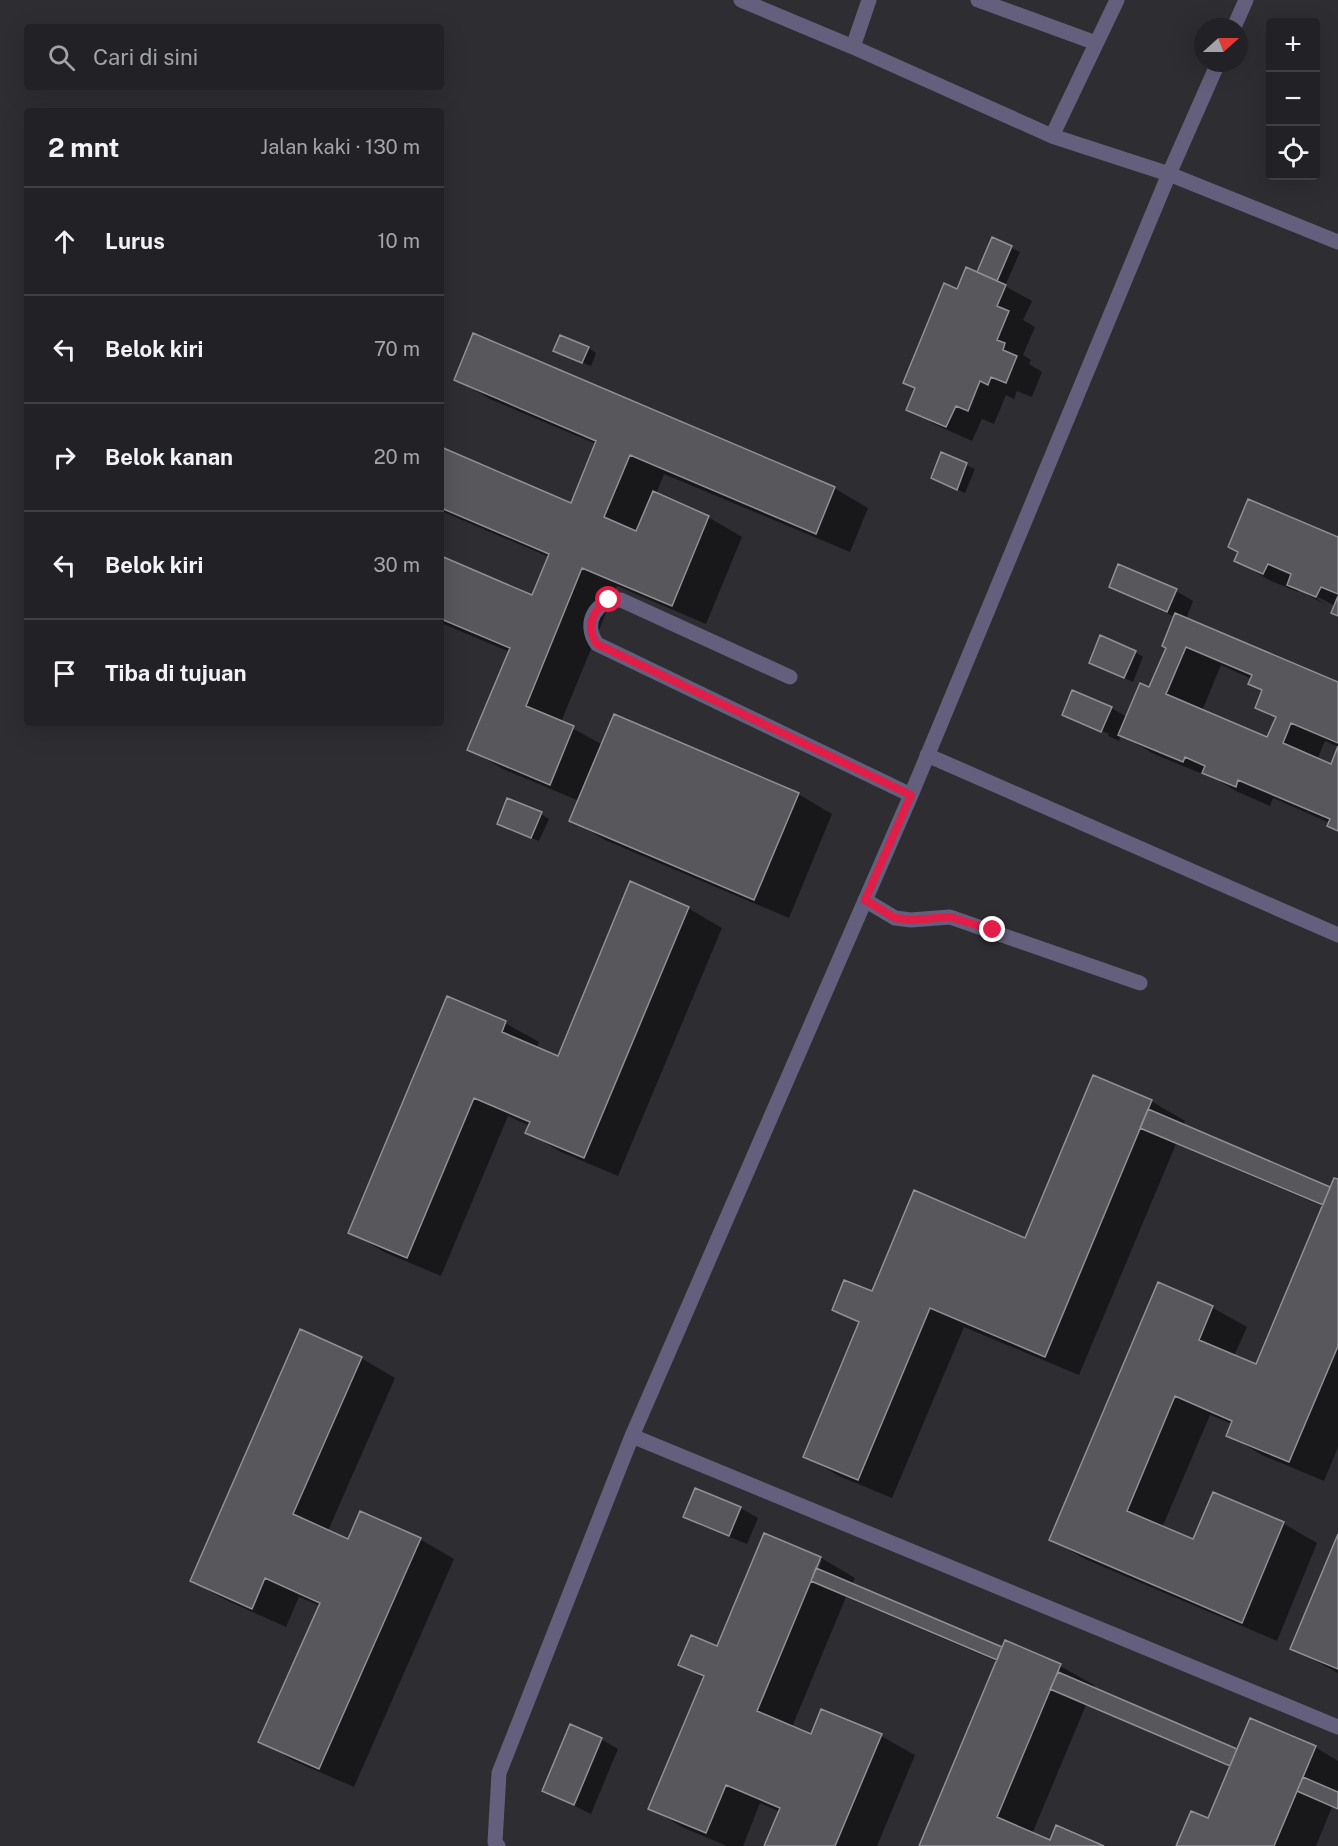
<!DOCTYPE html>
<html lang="id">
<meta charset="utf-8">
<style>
body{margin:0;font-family:"Public Sans",sans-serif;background:#2e2f32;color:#f1f3f6}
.controls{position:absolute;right:18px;top:18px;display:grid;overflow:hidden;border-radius:6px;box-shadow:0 6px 24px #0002}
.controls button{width:54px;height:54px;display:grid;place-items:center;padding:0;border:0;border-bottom:2px solid #3f3f43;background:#222226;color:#f1f3f6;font:30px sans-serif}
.compass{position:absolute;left:1194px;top:18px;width:54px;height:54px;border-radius:50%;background:#222226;box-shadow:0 6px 24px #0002;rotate:69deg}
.stop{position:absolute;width:18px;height:18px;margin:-14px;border:4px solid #e11d48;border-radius:50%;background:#fff}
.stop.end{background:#e11d48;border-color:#fff;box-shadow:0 2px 6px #0008}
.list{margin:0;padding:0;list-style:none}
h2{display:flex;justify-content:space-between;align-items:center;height:78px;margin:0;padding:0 24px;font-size:26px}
h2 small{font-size:20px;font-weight:400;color:#a2a4a7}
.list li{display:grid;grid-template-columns:39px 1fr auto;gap:18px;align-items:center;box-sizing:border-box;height:108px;padding:0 24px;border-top:2px solid #3f3f43}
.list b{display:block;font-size:22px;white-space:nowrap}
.list em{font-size:20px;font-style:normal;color:#a2a4a7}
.icon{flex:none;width:33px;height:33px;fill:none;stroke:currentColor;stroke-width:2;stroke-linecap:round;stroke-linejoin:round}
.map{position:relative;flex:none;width:1338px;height:1846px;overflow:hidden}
.search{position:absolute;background:#222226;box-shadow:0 6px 24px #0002;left:24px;top:24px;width:420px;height:66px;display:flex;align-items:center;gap:15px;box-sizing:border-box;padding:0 21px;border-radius:6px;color:#a2a4a7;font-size:22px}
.panel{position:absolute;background:#222226;box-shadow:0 6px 24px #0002;left:24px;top:108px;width:420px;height:618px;border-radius:6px}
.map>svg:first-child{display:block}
.shadow{fill:#0007;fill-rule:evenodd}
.building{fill:#57575c;stroke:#919095;stroke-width:1.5;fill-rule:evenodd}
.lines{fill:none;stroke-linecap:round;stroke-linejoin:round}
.minor{stroke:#645f7c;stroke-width:15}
.route{stroke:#e11d48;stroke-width:8}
</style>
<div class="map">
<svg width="1338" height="1846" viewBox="0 0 1338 1846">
<rect width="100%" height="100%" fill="#2e2d32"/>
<!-- shadow -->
<path class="shadow" d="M992,239L1020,252L1005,286L1032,301L1023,320L1035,327L1023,355L1031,360L1029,364L1042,372L1032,397L1017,391L1014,399L1006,395L994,424L982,419L972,441L934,424L908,409L916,389L904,382L957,291L977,274Z
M588,348L596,353L591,366L563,355Z
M456,379L834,488L868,508L850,552L664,474L656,494L708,517L742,537L706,624L617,586L561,722L603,745L798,794L832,814L789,918L605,840L571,820L579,801L503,769L469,749L510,652L441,623V557L533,596L549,557L441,511V449L572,505L596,444L490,399Z
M942,454L975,469L965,493L941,482Z
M1338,539V616L1335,606L1318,597L1317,599L1328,606L1299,590L1298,592L1269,580L1236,560Z
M1110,586L1176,591L1193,601L1186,619L1338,684V747L1325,741L1317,760L1331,766L1338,750V831L1330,823L1273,798L1270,806L1238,792L1217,780L1154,754L1121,735L1119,741L1108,736L1109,734L1080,721V724L1064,714L1111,708L1127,717L1150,689L1168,647L1175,617L1128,596ZM1221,665L1252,679L1250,683L1264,691L1257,707L1276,718L1268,739L1202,711Z
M1135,652L1143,657L1133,682L1099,667Z
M541,814L549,819L539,841L507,828Z
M688,908L722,928L618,1176L561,1152L527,1132L530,1126L508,1116L441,1276L384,1252L350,1232L505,1023L539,1042L537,1048L558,1058Z
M1151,1101L1185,1121L1183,1126L1331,1189L1338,1181V1447L1324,1481L1262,1455L1228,1435L1232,1424L1210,1415L1162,1528L1194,1541L1213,1494L1284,1524L1317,1543L1277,1641L1085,1559L1051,1540L1158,1284L1213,1308L1247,1327L1234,1356L1257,1366L1324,1207L1176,1144L1079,1375L964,1327L892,1498L839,1476L805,1456L860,1324L834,1309L873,1293L1026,1240Z
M361,1358L395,1378L328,1531L349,1541L420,1539L454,1559L354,1787L294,1761L260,1741L320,1606L299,1597L286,1627L226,1600L192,1581Z
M696,1490L740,1508L758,1518L747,1544L702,1526L685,1516Z
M765,1535L821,1558L855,1578L852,1585L1003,1650L1060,1666L1094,1685L1093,1689L1238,1751L1315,1747L1338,1761V1810L1332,1807L1316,1846H1178L1209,1820L1231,1767L1086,1705L1032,1834L1051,1842L1100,1846H921L998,1662L846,1597L792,1727L812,1736H881L915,1755L877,1846H766L780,1812L760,1803L743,1846H727L684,1828L650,1808L705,1679L680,1664L718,1648ZM818,1560H822L816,1575L813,1573Z
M1338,1537V1673L1292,1648Z
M601,1739L618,1749L591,1814L544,1791Z"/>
<!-- building -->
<path class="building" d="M992,237L1012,246L997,281L977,272Z
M966,267L1006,285L997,306L1009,311L997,340L1005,343L1003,350L1017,356L1006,383L991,377L988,385L980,381L968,411L956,406L946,427L906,410L915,388L903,383L944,283L957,289Z
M473,333L835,487L816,534L630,455L604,517L636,531L653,491L709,516L672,606L582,568L526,706L574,726L550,785L467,750L510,648L441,619V556L532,595L549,554L441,508V447L571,503L596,441L454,380Z
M560,335L589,347L582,363L553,351Z
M941,452L967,463L957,490L931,478Z
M1248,499L1338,537V594L1321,587L1316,597L1287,585L1291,574L1268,564L1263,574L1234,561L1238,552L1228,547Z
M1118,564L1177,589L1167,612L1109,587Z
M1338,596V616L1331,613Z
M1175,613L1338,682V743L1291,723L1283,743L1331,764L1338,746V831L1327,826L1330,819L1238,780L1236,787L1202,773L1205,766L1185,757L1183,762L1118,735L1140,683L1149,687L1166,648L1162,646ZM1186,647L1252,675L1248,684L1262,690L1255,708L1276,717L1267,737L1166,694Z
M1100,635L1136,651L1124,678L1089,663Z
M1072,690L1112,707L1101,732L1062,715Z
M614,714L799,793L754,900L569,821Z
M507,798L542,812L531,838L497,824Z
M630,881L689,907L584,1158L525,1133L530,1122L474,1098L407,1258L348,1233L447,996L506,1021L502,1032L558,1056Z
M1093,1075L1152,1100L1045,1357L930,1308L858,1480L803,1457L859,1322L832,1310L844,1280L872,1291L914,1190L1025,1238Z
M1148,1109L1330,1187L1323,1205L1140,1128Z
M1334,1178L1338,1179V1346L1289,1462L1226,1436L1232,1421L1175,1396L1127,1511L1193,1539L1213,1492L1284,1522L1242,1623L1049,1540L1158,1282L1213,1306L1199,1340L1256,1364Z
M300,1329L362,1357L293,1514L348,1539L360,1511L421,1538L319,1769L258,1742L320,1603L265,1578L252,1609L190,1581Z
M695,1488L741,1507L729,1536L683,1517Z
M764,1533L821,1557L757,1711L811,1734L821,1709L882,1734L835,1846H764L780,1808L726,1785L706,1833L648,1809L704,1676L678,1665L691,1635L717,1646Z
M1338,1534V1669L1290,1649Z
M816,1568L1002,1647L997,1660L811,1581Z
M1005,1640L1061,1664L997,1817L1050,1840L1056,1825L1104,1846H919Z
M1058,1672L1237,1749L1230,1766L1050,1689Z
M1250,1718L1316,1746L1274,1846H1176L1191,1811L1208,1818Z
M570,1724L602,1738L574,1805L542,1791Z
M1303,1777L1338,1792V1809L1297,1791Z"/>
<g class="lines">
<!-- minor -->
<path class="minor" d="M741,0L853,47L1052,136L1169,174L1338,242
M978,0L1096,43
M1234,27L1246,0
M853,47L869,0
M1052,136L1117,0
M790,677L621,600C596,599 582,623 597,644L911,795
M927,755L1338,935
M865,900L895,918L911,920L950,917L1140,983
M632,1436L1338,1727
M498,1846L495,1842L499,1773L632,1436L911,795L1169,174L1218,63"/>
</g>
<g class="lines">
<!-- route -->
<path class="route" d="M609,600C593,609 585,627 597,644L911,795L865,900L895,918L911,920L950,917L993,930"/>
</g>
</svg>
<div class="controls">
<button>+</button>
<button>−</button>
<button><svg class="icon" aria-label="locate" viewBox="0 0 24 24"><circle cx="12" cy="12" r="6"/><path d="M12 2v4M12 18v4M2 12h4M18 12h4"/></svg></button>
</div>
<svg class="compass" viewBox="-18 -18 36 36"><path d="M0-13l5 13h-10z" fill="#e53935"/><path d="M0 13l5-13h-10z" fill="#a2a4a7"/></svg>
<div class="stop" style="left:609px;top:600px"></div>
<div class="stop end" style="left:993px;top:930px"></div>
<div class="search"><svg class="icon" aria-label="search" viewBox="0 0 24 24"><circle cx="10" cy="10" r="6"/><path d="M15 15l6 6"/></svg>Cari di sini</div>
<section class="panel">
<h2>2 mnt<small>Jalan kaki · 130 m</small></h2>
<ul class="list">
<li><svg class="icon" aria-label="ahead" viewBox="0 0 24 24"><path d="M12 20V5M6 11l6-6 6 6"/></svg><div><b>Lurus</b></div><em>10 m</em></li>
<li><svg class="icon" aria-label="left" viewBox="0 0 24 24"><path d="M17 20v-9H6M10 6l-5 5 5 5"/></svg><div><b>Belok kiri</b></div><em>70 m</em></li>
<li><svg class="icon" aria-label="right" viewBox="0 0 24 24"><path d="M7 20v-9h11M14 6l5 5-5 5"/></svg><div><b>Belok kanan</b></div><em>20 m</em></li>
<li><svg class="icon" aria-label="left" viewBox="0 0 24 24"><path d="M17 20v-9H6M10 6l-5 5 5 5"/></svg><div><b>Belok kiri</b></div><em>30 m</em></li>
<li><svg class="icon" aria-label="arrive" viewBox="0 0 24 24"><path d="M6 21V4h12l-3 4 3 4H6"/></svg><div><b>Tiba di tujuan</b></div></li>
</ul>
</section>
</div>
